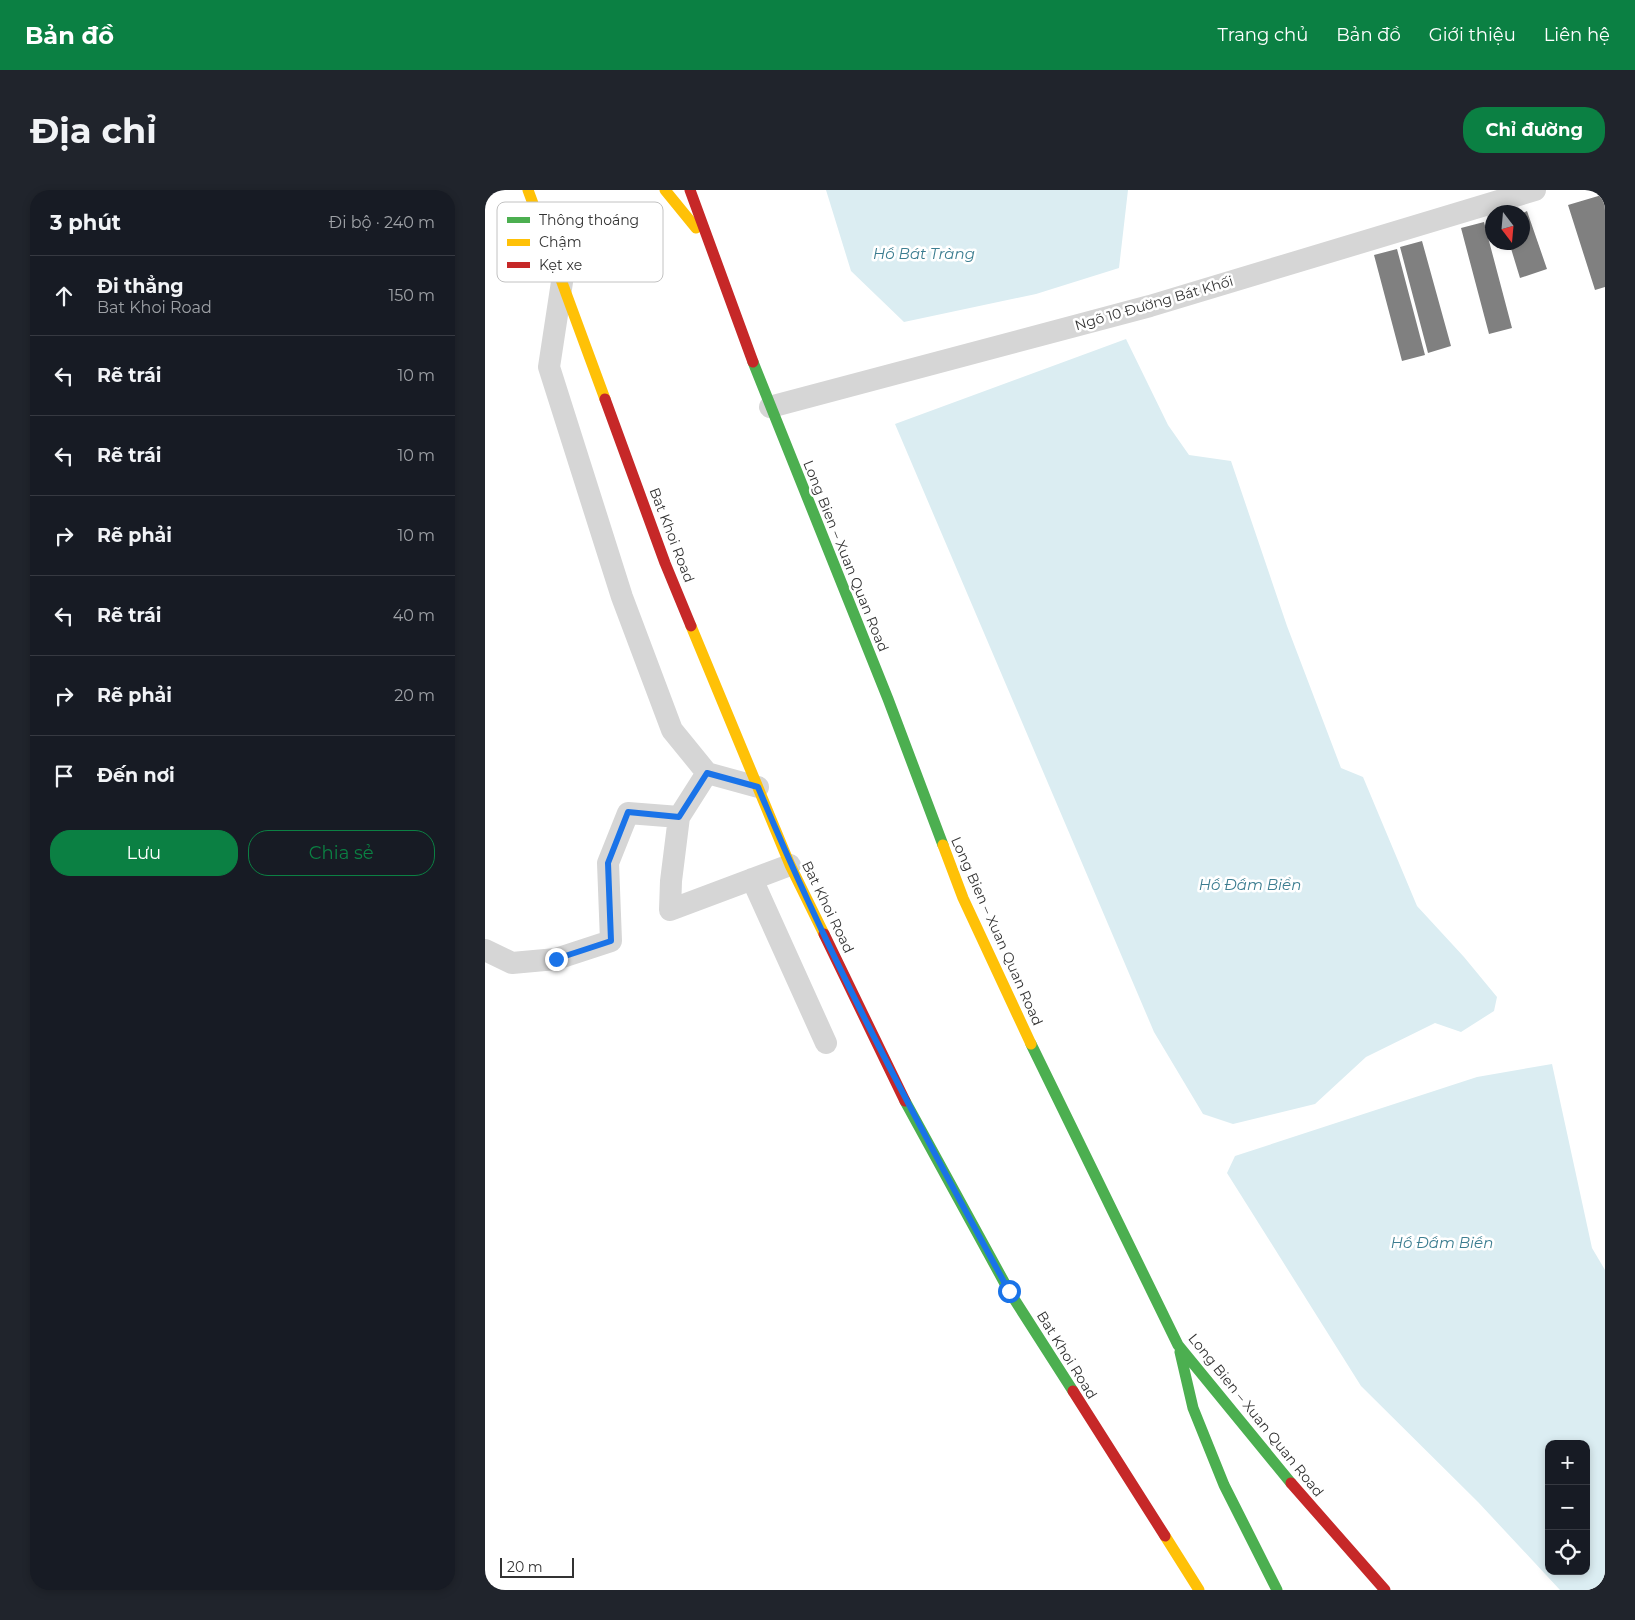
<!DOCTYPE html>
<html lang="vi">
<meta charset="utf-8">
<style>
body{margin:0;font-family:Montserrat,sans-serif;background:#20242c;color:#f1f3f6}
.controls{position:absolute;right:15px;bottom:15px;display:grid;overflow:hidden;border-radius:10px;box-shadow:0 2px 8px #0003}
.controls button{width:45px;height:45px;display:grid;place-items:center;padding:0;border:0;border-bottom:1px solid #363941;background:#171b24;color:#f1f3f6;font:25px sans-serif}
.compass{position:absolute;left:1000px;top:15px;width:45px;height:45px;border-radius:50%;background:#171b24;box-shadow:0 2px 8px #0003;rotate:164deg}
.scale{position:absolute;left:15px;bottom:12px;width:74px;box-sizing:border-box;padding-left:5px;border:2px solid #323232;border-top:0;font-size:14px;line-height:18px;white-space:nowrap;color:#323232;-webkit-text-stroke:4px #fff;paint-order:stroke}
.stop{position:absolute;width:15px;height:15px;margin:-11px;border:4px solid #1a73e8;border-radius:50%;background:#fff}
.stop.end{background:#1a73e8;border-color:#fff;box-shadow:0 1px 5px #0008}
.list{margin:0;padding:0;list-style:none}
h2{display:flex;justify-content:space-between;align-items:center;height:65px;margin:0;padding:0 20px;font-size:21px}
h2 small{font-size:16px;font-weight:400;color:#9ea1a6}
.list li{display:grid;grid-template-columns:32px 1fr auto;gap:15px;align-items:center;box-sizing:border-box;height:80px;padding:0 20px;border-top:1px solid #363941}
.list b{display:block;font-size:19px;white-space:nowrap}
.list p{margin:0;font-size:16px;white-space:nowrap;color:#9ea1a6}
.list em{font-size:16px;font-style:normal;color:#9ea1a6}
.actions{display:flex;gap:10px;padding:15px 20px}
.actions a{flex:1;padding:11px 0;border:1px solid #0b8043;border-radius:20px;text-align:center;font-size:18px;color:#0b8043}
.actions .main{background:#0b8043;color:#fff}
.icon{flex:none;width:28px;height:28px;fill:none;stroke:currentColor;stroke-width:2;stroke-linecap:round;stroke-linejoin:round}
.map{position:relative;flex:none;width:1120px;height:1400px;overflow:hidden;border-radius:20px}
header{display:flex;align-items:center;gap:30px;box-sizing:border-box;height:70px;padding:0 25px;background:#0b8043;color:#fff}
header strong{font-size:24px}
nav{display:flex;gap:28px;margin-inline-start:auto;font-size:18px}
.intro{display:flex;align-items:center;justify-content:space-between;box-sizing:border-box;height:120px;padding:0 30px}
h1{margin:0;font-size:35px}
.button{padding:12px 22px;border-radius:20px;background:#0b8043;color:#fff;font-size:18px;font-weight:700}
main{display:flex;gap:30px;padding:0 30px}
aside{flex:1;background:#171b24;border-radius:20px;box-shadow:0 2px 8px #0003}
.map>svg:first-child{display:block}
.water{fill:#dbedf2;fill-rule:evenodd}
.building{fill:#808080}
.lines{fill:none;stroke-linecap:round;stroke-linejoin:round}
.street{stroke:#d6d6d6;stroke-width:22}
.fast{stroke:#4caf50;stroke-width:11}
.slow{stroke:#ffc107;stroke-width:11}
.jam{stroke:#c62828;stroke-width:11}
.route{stroke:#1a73e8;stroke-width:6}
.labels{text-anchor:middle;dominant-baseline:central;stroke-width:5;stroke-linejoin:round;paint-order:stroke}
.street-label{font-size:14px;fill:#323232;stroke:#fff}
.water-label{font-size:15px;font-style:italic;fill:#3c7d90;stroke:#fff}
.key{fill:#fff;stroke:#c2c2c2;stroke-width:1}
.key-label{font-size:14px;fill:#323232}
</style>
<header>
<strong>Bản đồ</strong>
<nav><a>Trang chủ</a><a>Bản đồ</a><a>Giới thiệu</a><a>Liên hệ</a></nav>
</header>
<div class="intro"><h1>Địa chỉ</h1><a class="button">Chỉ đường</a></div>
<main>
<aside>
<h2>3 phút<small>Đi bộ · 240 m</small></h2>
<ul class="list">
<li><svg class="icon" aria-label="ahead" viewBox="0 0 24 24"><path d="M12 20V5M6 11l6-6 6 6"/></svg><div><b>Đi thẳng</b><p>Bat Khoi Road</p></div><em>150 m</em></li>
<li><svg class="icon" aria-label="left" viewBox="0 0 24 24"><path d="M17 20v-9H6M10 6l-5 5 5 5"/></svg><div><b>Rẽ trái</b></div><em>10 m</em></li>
<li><svg class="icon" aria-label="left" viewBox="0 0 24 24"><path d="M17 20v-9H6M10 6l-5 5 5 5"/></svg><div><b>Rẽ trái</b></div><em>10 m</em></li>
<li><svg class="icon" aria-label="right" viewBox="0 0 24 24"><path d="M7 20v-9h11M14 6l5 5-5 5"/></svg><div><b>Rẽ phải</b></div><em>10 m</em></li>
<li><svg class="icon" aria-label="left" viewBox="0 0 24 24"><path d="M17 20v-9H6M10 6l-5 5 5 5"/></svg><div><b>Rẽ trái</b></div><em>40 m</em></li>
<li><svg class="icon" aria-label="right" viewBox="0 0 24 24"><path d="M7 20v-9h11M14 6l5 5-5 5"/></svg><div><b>Rẽ phải</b></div><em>20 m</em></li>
<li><svg class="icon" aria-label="arrive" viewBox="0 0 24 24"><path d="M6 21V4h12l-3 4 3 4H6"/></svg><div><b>Đến nơi</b></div></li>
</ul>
<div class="actions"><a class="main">Lưu</a><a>Chia sẻ</a></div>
</aside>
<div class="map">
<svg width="1120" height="1400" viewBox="0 0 1120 1400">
<rect width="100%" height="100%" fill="#fff"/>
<!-- water -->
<path class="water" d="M341,0H643L634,78L551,104L419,132L366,81Z
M641,149L683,235L704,265L746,271L802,436L856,578L878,587L932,716L979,767L1012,807L1009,821L976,842L950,833L881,867L830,914L748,934L718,924L669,842L410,234Z
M1067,874L1107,1058L1120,1080V1400H1075L993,1312L876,1196L742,983L750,966L992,887ZM1064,1254H1101V1381H1064Z"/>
<!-- building -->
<path class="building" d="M1120,4V97L1110,100L1083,15Z
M1042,21L1062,79L1035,88L1024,52H1038V23Z
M999,32L1027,138L1004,144L976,38Z
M937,51L966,156L943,163L915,57Z
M912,59L940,165L917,171L889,65Z"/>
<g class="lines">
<!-- street -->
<path class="street" d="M77,92L64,177L137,407L187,540L222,583L273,597
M285,217L665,116L1050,0
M222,583L194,627L186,691L185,720L305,675
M267,689L341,853
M0,760L27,773L71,769L126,751L123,673L143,623L194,627"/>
<!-- fast -->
<path class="fast" d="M268,172L403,509L458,655
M546,854L693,1155L806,1293
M420,911L524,1101L588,1201
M695,1162L708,1218L739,1295L792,1400"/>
<!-- slow -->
<path class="slow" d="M43,0L120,209
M180,0L211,38
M206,436L305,675L339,744
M458,655L478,708L546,854
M680,1346L714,1400"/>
<!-- jam -->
<path class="jam" d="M205,0L268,172
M120,209L180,373L206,436
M339,744L420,911
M588,1201L680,1346
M806,1293L900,1400"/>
</g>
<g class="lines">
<!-- route -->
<path class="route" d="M71,769L126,751L123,673L143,622L194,627L222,583L273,597C345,771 434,936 524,1101"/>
</g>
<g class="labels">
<!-- street labels -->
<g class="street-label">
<text transform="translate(669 113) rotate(-16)">Ngõ 10 Đường Bát Khối</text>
<text transform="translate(187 345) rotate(69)">Bat Khoi Road</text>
<text transform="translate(361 366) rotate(68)">Long Bien – Xuan Quan Road</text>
<text transform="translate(343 717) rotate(64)">Bat Khoi Road</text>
<text transform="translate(512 741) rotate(66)">Long Bien – Xuan Quan Road</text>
<text transform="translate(582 1165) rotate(58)">Bat Khoi Road</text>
<text transform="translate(771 1225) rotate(51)">Long Bien – Xuan Quan Road</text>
</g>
<!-- water labels -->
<g class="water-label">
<text x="439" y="63">Hồ Bát Tràng</text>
<text x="765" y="694">Hồ Đầm Biển</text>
<text x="957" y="1052">Hồ Đầm Biền</text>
</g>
</g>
<!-- legend -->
<rect x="12" y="12" width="166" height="80" rx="8" class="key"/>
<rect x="22" y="27" width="23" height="6" fill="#4caf50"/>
<rect x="22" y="49" width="23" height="7" fill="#ffc107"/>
<rect x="22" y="72" width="23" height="6" fill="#c62828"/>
<g class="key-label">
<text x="54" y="35">Thông thoáng</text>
<text x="54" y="57">Chậm</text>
<text x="54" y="80">Kẹt xe</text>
</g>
</svg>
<div class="controls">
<button>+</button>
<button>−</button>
<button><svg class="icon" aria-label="locate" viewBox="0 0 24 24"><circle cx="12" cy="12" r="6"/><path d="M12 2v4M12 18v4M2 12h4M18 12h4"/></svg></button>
</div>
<svg class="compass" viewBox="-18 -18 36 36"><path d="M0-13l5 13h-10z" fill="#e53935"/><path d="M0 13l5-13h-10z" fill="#9ea1a6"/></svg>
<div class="scale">20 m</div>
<div class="stop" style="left:524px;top:1101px"></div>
<div class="stop end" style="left:71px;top:769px"></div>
</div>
</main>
